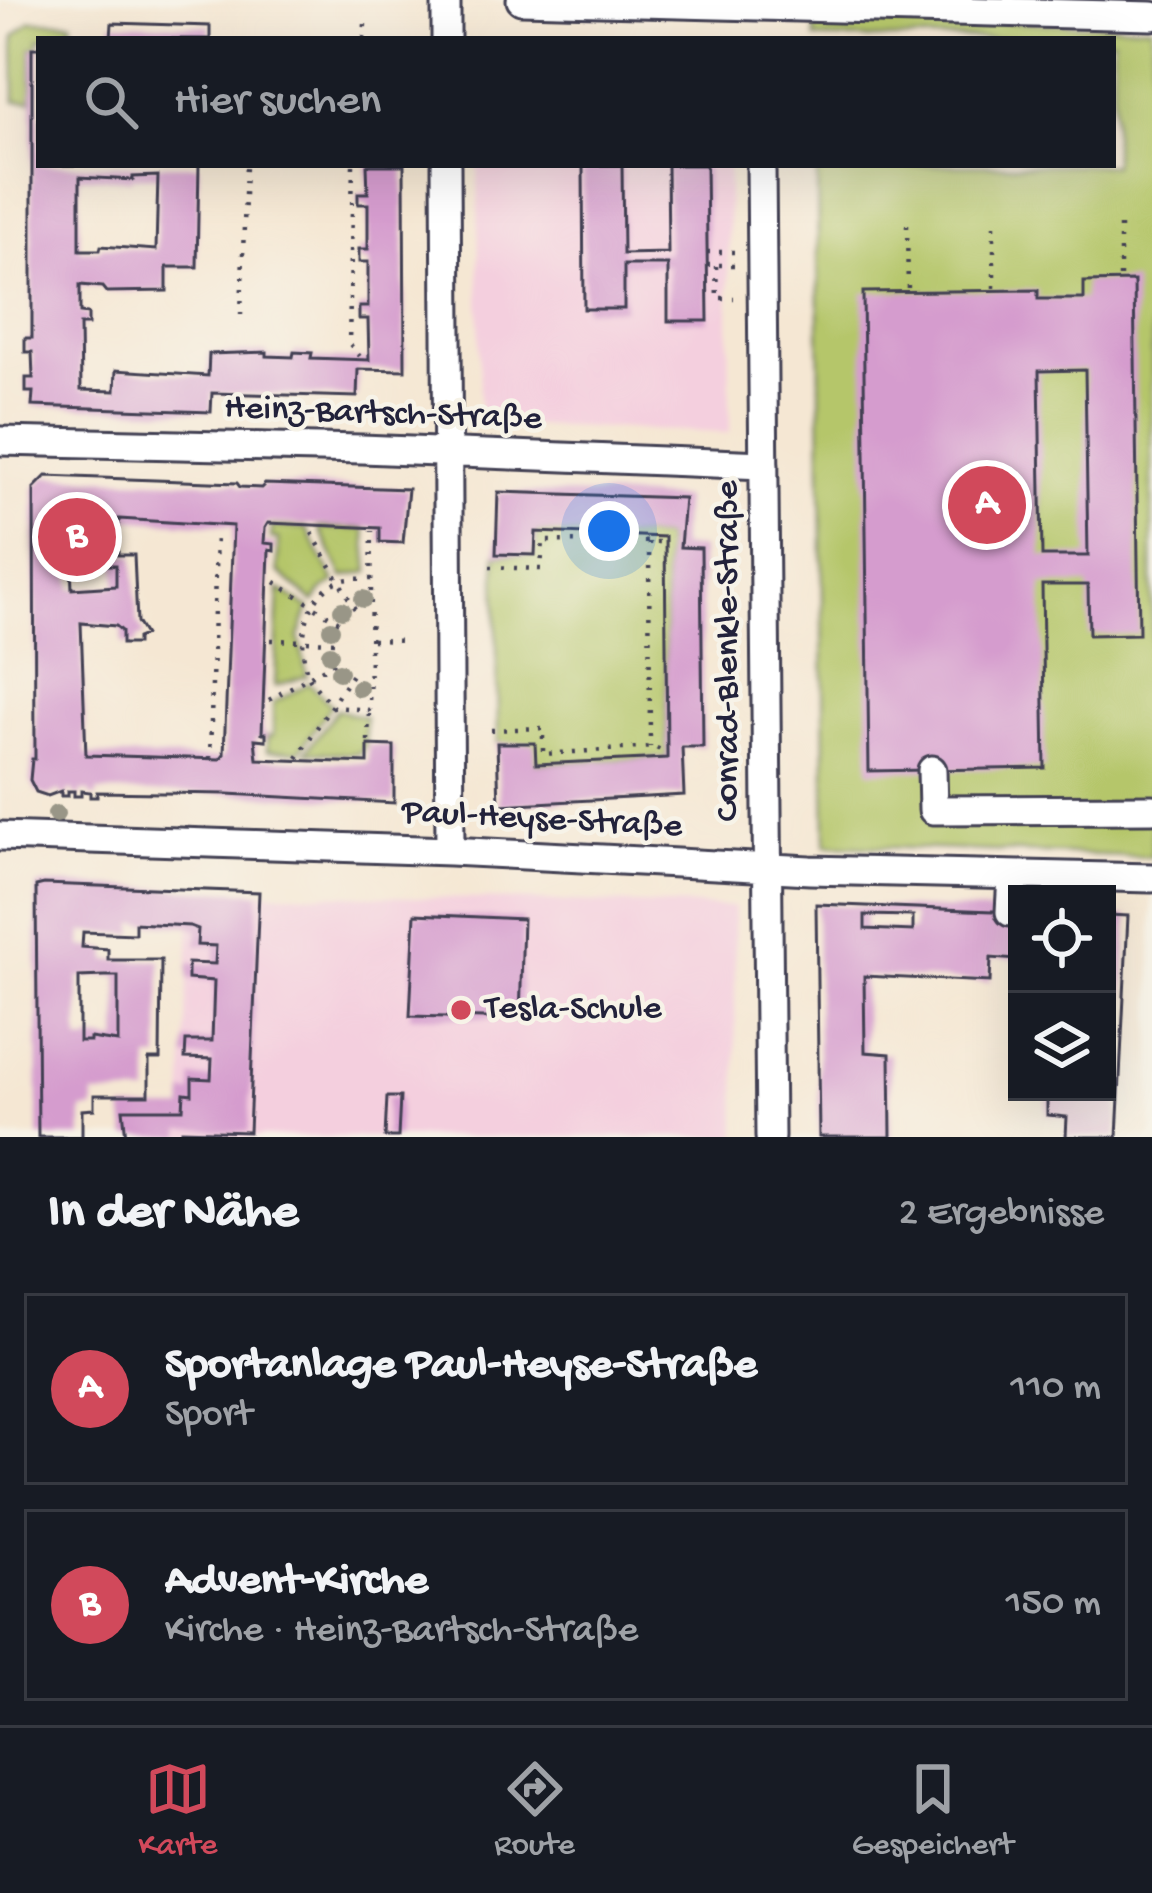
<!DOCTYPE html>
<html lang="de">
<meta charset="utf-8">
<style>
body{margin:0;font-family:"Gochi Hand",sans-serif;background:#20242c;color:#f1f3f6}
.controls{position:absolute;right:36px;bottom:36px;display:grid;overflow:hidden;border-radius:0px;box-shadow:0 12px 48px #0002}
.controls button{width:108px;height:108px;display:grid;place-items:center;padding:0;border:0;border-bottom:3px solid #363941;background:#171b24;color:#f1f3f6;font:60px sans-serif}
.you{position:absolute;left:609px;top:531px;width:42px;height:42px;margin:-30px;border:9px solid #fff;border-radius:50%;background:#1a73e8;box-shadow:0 0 0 18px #1a73e833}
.badge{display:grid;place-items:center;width:78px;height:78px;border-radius:50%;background:#d1495b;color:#fff;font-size:39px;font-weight:700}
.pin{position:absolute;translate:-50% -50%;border:6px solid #fff;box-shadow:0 3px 12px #0006}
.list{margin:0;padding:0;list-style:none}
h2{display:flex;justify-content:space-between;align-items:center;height:156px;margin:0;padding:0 48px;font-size:51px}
h2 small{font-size:39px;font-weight:400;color:#9ea1a6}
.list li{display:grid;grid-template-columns:78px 1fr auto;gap:36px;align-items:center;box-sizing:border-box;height:192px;margin:0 24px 24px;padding:0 24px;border:3px solid #363941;border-radius:0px}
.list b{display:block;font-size:45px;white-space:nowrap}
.list p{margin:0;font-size:39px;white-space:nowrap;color:#9ea1a6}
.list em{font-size:39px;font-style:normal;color:#9ea1a6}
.icon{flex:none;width:66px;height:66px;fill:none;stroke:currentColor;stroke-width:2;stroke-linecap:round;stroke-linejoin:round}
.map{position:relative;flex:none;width:1152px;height:1137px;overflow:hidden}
.search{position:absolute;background:#171b24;box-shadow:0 12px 48px #0002;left:36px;right:36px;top:36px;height:132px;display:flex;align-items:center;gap:30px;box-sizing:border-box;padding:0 42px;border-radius:0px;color:#9ea1a6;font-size:45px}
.sheet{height:588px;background:#171b24}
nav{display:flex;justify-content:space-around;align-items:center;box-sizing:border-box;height:168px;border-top:3px solid #363941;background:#171b24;font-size:33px;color:#9ea1a6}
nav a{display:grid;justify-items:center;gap:6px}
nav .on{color:#d1495b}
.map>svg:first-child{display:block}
.built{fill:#f4cfde}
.green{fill:#b5c66a;stroke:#6c7452;stroke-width:3}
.building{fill:#d59cce;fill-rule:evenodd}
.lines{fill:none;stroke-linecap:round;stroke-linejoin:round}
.minor-casing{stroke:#424052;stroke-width:33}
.path{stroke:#424052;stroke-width:4.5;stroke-dasharray:3 9;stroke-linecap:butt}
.minor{stroke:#fff;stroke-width:27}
.tree{fill:#999687}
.poi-dot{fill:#d1495b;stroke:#f7f3e8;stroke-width:4.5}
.labels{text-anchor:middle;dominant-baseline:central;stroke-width:9;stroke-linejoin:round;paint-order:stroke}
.street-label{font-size:36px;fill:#22223b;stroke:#f7f3e8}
.poi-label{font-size:36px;fill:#22223b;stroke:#f7f3e8;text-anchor:start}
</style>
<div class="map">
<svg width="1152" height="1137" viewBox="0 0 1152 1137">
<rect width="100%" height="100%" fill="#f7f3e8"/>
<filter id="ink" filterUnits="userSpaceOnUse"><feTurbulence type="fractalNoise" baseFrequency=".00833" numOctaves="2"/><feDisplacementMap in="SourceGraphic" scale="24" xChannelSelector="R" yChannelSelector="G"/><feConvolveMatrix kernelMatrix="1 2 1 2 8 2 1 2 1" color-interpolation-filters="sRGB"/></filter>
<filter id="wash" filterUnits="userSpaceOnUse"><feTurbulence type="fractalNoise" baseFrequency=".004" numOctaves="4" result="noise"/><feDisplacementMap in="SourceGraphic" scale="48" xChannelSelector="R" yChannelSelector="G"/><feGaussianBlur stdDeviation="2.7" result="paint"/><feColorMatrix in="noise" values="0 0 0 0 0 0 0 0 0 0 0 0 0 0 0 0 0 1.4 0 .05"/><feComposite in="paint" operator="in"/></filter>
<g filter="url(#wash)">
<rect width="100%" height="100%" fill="#f5e7d3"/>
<!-- built -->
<path class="built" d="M478,165H728L730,433L480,423Z
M191,890L734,907L737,1137H182Z"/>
<!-- green -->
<path class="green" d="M815,18L1152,26V857L826,845L817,165H1113V39H815Z
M31,21L72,22V39H39V48H32V101H15L14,36Z
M272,527L306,528L335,582L322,591L314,602L278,572V539L271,538Z
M319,528L365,529L369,572L343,577Z
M536,532L665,537L667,758L536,764L498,743L496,554L534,555Z
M279,589L309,608L299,637L307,676L275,686Z
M309,683L331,705L299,751H267V737L273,736V703Z
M337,710L365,717V746L358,754L305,752Z"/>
<g id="blocks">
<!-- building -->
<path class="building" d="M112,23L210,26V39H111Z
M32,48H39V165H199L197,267H167V291L106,292L102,287L80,285V313L88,314V325H80L81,390L115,391L116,370L208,376L209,354L267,352V356L293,357L294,352L312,353L311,358L369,360L368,319H359V307H368V262H359V249H368V204H358V193H368L367,165H404L405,370L358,369L357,397L212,393L211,412L32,406L33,392H26V378H33L32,352H25V338H32ZM158,176L156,250L101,246L100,250H80V177L133,180V177Z
M583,165H622L623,254L668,253L667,165H706L708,321H668V265H624V309H584Z
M1134,281L1139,634L1089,635L1088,585H1042L1045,768L869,771L863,292L1038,290V299H1084V282ZM1085,370L1088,556H1042L1039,371Z
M46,476L237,483L240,487L261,488L265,484L408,489L403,543L380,542V528L268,523L265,528L264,543L274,544V551L269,550L262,733H266V740L255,739L257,759L368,763V745L394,746V803L228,794L97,792V797H90V792L81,791V796H74V791H68V796H61V791L48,796L36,792L30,780L32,759H35L34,488ZM119,519L233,526L224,754L220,759L86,755L81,623L116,626L122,631V644H137V638L145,635L137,622L134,555H118ZM71,565H116V586L72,589Z
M498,492L684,498L680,547L701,548L703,747H682L684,795L499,805L497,743H535L536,764L667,758V753L665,537L536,532L535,555L496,554Z
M44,884L259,892L249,1132L182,1130V1137H126L123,1109H183L184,1093L192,1094V1078L211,1079L212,1059L185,1058L186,1041H212L214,981L188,979V963L215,964L216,946L197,945L198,929L190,926L135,923V934L83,932L82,947L108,949V960H161L160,1059H149V1095H94V1109L82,1110V1137H38L36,886ZM105,976H118V1042L90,1038V1041H79V977Z
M816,904L1017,912V960L991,958L990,982L864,976L865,1052L890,1054L891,1137H819ZM865,915L913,916V931L865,929Z
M415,914L523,919L520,1019L410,1016Z
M1107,915L1128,916L1117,1137H1066L1067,1117L1047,1115V1092H1107V1019H1115V972H1107Z
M387,1097H400L398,1137H385Z"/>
</g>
</g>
<g filter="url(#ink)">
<use href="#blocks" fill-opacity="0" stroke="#424052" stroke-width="3"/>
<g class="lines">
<!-- minor casing -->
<g class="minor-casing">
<path id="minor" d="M446,0V39
M521,0L1152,16
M446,165L450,851
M761,165L770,1137
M0,441L362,449L764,465
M932,770L933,810L1152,809
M0,836L450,851L810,870L1152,878
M1010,912L1012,875"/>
</g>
<!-- path -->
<path class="path" d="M364,39L365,24
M353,165L349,343L362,359
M907,225L908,292
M994,225V290
M1120,226V282
M707,252H734
M707,265H734
M716,266L717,298H734
M241,315L246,165
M312,533L356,611
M649,542L650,747
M490,567L541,569L543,541L665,542
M372,579C363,579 352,578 343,580C306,589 295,647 309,677C314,687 326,698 333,707L369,710L372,531
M275,582L342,624
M271,640L337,642
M372,640L408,641
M269,700L340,659
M491,730L543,728V754L654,747L667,753
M368,741L369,710
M297,758L353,673
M210,759L216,533"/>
<!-- minor -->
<use href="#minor" class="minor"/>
</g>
<!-- trees -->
<g class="tree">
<circle cx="363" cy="599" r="9"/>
<circle cx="342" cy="610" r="9"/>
<circle cx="331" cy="629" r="9"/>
<circle cx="330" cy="654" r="9"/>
<circle cx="339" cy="672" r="9"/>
<circle cx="359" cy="688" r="9"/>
<circle cx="56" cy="814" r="9"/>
</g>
</g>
<!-- markers -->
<circle class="poi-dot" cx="461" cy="1010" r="12"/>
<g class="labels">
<!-- street labels -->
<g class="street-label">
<text transform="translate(383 415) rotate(2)">Heinz-Bartsch-Straße</text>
<text transform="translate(729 651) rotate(-90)">Conrad-Blenkle-Straße</text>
<text transform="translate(542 821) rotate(3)">Paul-Heyse-Straße</text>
</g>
<!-- poi labels -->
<g class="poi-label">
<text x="485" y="1010">Tesla-Schule</text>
</g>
</g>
</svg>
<div class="controls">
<button><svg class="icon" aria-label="locate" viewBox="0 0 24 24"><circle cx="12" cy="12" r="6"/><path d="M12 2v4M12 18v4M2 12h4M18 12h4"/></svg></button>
<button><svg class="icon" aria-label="layers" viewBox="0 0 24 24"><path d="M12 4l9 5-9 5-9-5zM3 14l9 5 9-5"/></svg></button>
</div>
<div class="you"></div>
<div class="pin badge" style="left:987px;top:505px">A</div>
<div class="pin badge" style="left:77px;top:537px">B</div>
<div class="search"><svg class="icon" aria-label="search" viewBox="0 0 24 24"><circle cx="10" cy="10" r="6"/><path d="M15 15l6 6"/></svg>Hier suchen</div>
</div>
<section class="sheet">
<h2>In der Nähe<small>2 Ergebnisse</small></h2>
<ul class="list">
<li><span class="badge">A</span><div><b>Sportanlage Paul-Heyse-Straße</b><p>Sport</p></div><em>110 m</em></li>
<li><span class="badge">B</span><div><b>Advent-Kirche</b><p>Kirche · Heinz-Bartsch-Straße</p></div><em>150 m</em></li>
</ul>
</section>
<nav>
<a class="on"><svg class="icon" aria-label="map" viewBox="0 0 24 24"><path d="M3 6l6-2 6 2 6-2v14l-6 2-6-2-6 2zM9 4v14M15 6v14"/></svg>Karte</a>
<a><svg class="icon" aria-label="directions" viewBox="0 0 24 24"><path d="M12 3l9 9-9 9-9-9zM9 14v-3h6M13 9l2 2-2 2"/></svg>Route</a>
<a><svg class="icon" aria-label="saved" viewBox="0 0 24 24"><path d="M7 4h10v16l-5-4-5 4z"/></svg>Gespeichert</a>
</nav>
